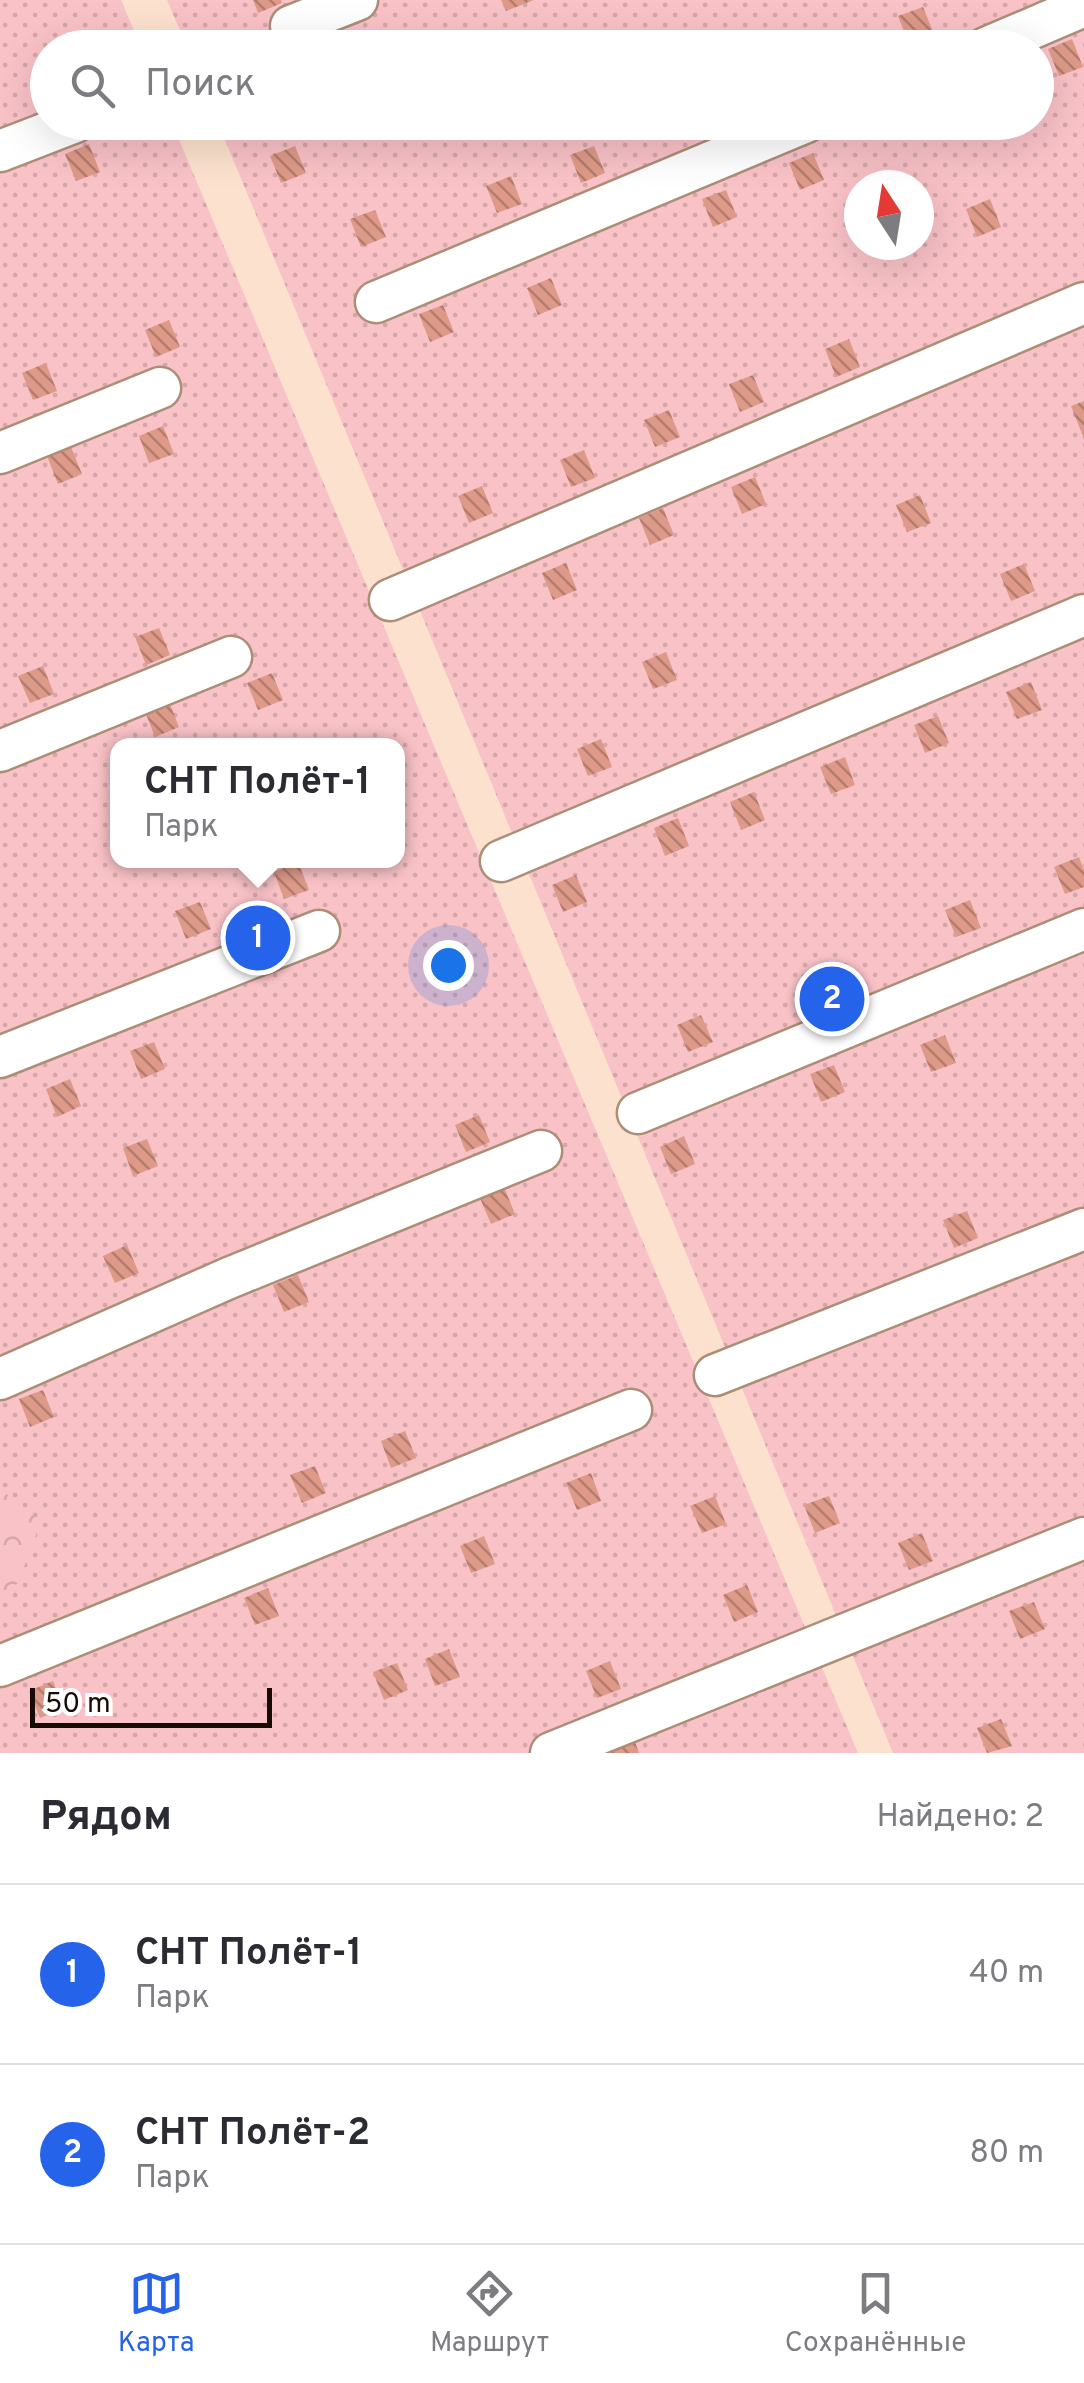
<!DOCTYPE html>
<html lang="ru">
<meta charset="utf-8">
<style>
body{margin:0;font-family:Overpass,sans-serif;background:#f2f2f3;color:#2b2b33}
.compass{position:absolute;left:844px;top:170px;width:90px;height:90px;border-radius:50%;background:#fff;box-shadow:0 10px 40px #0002;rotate:348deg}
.scale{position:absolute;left:30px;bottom:25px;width:242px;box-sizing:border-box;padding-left:10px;border:5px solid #170c05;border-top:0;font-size:28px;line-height:35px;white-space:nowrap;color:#170c05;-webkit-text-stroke:8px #fff;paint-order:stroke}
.you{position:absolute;left:448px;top:965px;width:35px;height:35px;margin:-25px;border:8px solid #fff;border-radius:50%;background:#1a73e8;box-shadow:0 0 0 15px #1a73e833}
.badge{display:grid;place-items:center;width:65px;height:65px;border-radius:50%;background:#2563eb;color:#fff;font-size:32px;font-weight:700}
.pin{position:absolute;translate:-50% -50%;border:5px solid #fff;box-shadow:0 2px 10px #0006}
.popup{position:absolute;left:110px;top:738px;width:295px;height:130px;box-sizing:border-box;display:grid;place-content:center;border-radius:20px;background:#fff;filter:drop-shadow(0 2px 8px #0005);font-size:32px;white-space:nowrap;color:#7c7c81}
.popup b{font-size:38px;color:#2b2b33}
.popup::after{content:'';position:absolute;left:50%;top:100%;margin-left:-20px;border:20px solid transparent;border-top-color:#fff}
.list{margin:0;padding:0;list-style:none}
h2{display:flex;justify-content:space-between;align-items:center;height:130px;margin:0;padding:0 40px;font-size:42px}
h2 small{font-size:32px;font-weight:400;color:#7c7c81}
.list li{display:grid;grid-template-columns:65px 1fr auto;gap:30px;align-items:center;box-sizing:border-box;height:180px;padding:0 40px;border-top:2px solid #e1e1e2}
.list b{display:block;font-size:38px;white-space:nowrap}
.list p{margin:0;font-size:32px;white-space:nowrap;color:#7c7c81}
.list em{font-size:32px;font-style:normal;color:#7c7c81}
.icon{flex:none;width:55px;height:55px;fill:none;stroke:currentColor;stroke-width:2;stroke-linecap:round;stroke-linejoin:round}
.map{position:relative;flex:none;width:1084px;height:1753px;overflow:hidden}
.search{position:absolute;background:#fff;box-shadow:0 10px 40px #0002;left:30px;right:30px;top:30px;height:110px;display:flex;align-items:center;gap:25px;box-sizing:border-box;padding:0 35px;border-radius:55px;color:#7c7c81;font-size:38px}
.sheet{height:490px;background:#fff}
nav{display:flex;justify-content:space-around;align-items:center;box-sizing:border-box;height:140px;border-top:2px solid #e1e1e2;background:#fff;font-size:28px;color:#7c7c81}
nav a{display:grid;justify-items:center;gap:5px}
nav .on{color:#2563eb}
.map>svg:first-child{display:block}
.green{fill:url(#green-dots);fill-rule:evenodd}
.forest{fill:url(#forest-crowns)}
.building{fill:url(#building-back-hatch)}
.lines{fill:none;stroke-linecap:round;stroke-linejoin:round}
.minor-casing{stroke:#ac8e77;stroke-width:45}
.minor{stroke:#fff;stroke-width:40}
</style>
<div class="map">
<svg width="1084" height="1753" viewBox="0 0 1084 1753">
<defs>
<pattern id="green-dots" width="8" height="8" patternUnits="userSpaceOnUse" patternTransform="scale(2.5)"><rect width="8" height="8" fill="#f9c2c7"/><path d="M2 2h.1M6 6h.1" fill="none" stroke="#d5a6a9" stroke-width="1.8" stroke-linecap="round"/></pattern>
<pattern id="forest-crowns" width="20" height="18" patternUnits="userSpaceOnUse" patternTransform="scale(2.5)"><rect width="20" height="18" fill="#f9c2c7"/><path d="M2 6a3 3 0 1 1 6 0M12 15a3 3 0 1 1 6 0" fill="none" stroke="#d5a6a9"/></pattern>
<pattern id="building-back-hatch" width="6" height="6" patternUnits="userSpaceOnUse" patternTransform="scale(2.5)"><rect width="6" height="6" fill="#de9a88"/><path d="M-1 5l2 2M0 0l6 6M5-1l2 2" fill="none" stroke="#b37c6d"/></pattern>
</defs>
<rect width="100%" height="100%" fill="#fce2ce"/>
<!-- green -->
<path class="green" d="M0,0H121L141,47L48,48V122L172,123L858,1753H0ZM118,746H398V860H118Z
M167,0H1084V1753H893L218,123L1036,122V48L187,47ZM859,185H919V245H859Z"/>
<!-- forest -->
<path class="forest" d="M0,1489L41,1521L18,1583L0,1596Z"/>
<!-- building -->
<path class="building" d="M253,0H281L282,3L258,13Z
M501,0H534L506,11Z
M923,7L934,34L909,44L898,16Z
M1072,39L1083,67L1059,76L1048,49Z
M89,144L100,172L76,181L65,154Z
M295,146L306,173L281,183L270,156Z
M594,146L605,173L581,183L570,155Z
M813,153L824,180L800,190L789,163Z
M511,176L522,204L497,213L486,186Z
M726,190L737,217L713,227L702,199Z
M990,199L1001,227L977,237L966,209Z
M375,210L386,237L361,247L350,219Z
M551,278L562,305L538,315L527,288Z
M443,305L454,332L430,342L419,314Z
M169,320L180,347L156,357L145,330Z
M849,339L860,367L836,377L825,349Z
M46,363L57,391L33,400L22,373Z
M753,375L764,402L740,412L729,384Z
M1084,401V439L1071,406Z
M669,410L680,437L655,447L644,420Z
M163,426L174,454L149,463L139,436Z
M71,447L82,474L58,484L47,456Z
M584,450L595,478L571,487L560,460Z
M755,477L766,504L742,514L731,487Z
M482,486L493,513L469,523L458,496Z
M920,495L931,523L907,532L896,505Z
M663,508L674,535L650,545L639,518Z
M566,563L577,590L553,600L542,573Z
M1024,564L1035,591L1011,601L1000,574Z
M159,628L170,655L146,665L135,637Z
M666,652L677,680L653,689L642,662Z
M43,666L54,694L30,703L18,676Z
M272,673L283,700L258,710L247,683Z
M1031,682L1042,710L1017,719L1006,692Z
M168,699L179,727L155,737L144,709Z
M938,716L949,743L925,753L914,725Z
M601,739L612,767L588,776L577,749Z
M845,757L855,785L831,794L820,767Z
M754,792L765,820L741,830L730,802Z
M678,818L689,846L665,856L654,828Z
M1079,857L1084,870V887L1065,894L1054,867Z
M298,862L309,890L284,899L274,872Z
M576,875L587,902L563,912L552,885Z
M970,900L981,928L956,937L945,910Z
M200,902L211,929L186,939L175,911Z
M826,965L837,993L813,1002L801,975Z
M701,1015L713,1042L688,1052L677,1025Z
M945,1035L956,1063L931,1072L920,1045Z
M154,1042L165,1069L141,1079L130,1051Z
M834,1065L845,1092L821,1102L810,1074Z
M70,1079L81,1106L57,1117L46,1089Z
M479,1115L490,1142L466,1152L455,1125Z
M684,1136L695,1164L671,1174L660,1147Z
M147,1139L158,1166L133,1176L123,1148Z
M504,1187L515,1214L491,1224L479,1196Z
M967,1211L978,1238L954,1248L943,1220Z
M127,1245L139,1273L115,1283L103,1256Z
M298,1275L309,1302L284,1312L273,1285Z
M43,1390L54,1417L30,1427L19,1399Z
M405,1431L416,1458L391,1468L381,1441Z
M315,1466L326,1493L302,1503L290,1475Z
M591,1473L601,1501L577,1510L566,1483Z
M715,1496L726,1524L702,1533L690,1506Z
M829,1496L840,1523L815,1533L804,1505Z
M922,1533L933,1561L909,1570L898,1543Z
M484,1536L495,1564L471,1573L460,1546Z
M747,1585L758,1612L734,1622L723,1595Z
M268,1588L279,1616L255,1625L244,1598Z
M1034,1602L1045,1629L1020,1639L1009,1611Z
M449,1649L460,1677L435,1686L425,1659Z
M610,1661L621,1689L597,1698L586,1671Z
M397,1663L408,1690L384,1700L373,1672Z
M53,1681L64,1709L40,1718L29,1691Z
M1001,1719L1012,1746L987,1753L977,1728Z
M634,1739L639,1753H611L609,1748Z"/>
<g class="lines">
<!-- minor casing -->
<g class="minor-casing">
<path id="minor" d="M291,26L357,0
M986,48L1084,6
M0,151L75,122
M376,302L806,122
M0,453L160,388
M390,600L1084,303
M0,751L231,657
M501,861L1084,615
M0,1057L319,931
M638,1113L1084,929
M715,1375L1084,1229
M0,1379L229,1278L541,1151
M0,1666L631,1410
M551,1753L1084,1538"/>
</g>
<!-- minor -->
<use href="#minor" class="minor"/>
</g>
</svg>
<svg class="compass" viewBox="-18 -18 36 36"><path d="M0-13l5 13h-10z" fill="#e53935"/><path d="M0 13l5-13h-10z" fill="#7c7c81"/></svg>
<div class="scale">50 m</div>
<div class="you"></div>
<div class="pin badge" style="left:258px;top:938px">1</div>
<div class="popup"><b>СНТ Полёт-1</b>Парк</div>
<div class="pin badge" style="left:832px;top:999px">2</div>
<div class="search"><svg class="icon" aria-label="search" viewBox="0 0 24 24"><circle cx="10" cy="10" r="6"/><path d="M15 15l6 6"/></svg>Поиск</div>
</div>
<section class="sheet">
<h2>Рядом<small>Найдено: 2</small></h2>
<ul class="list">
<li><span class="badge">1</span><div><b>СНТ Полёт-1</b><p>Парк</p></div><em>40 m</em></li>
<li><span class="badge">2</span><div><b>СНТ Полёт-2</b><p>Парк</p></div><em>80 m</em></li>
</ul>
</section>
<nav>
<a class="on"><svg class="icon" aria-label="map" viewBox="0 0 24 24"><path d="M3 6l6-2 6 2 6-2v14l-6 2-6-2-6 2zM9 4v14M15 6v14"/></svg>Карта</a>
<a><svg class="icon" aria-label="directions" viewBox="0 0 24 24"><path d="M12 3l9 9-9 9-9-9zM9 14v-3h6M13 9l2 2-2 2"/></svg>Маршрут</a>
<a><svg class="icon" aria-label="saved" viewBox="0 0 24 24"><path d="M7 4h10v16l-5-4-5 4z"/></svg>Сохранённые</a>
</nav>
